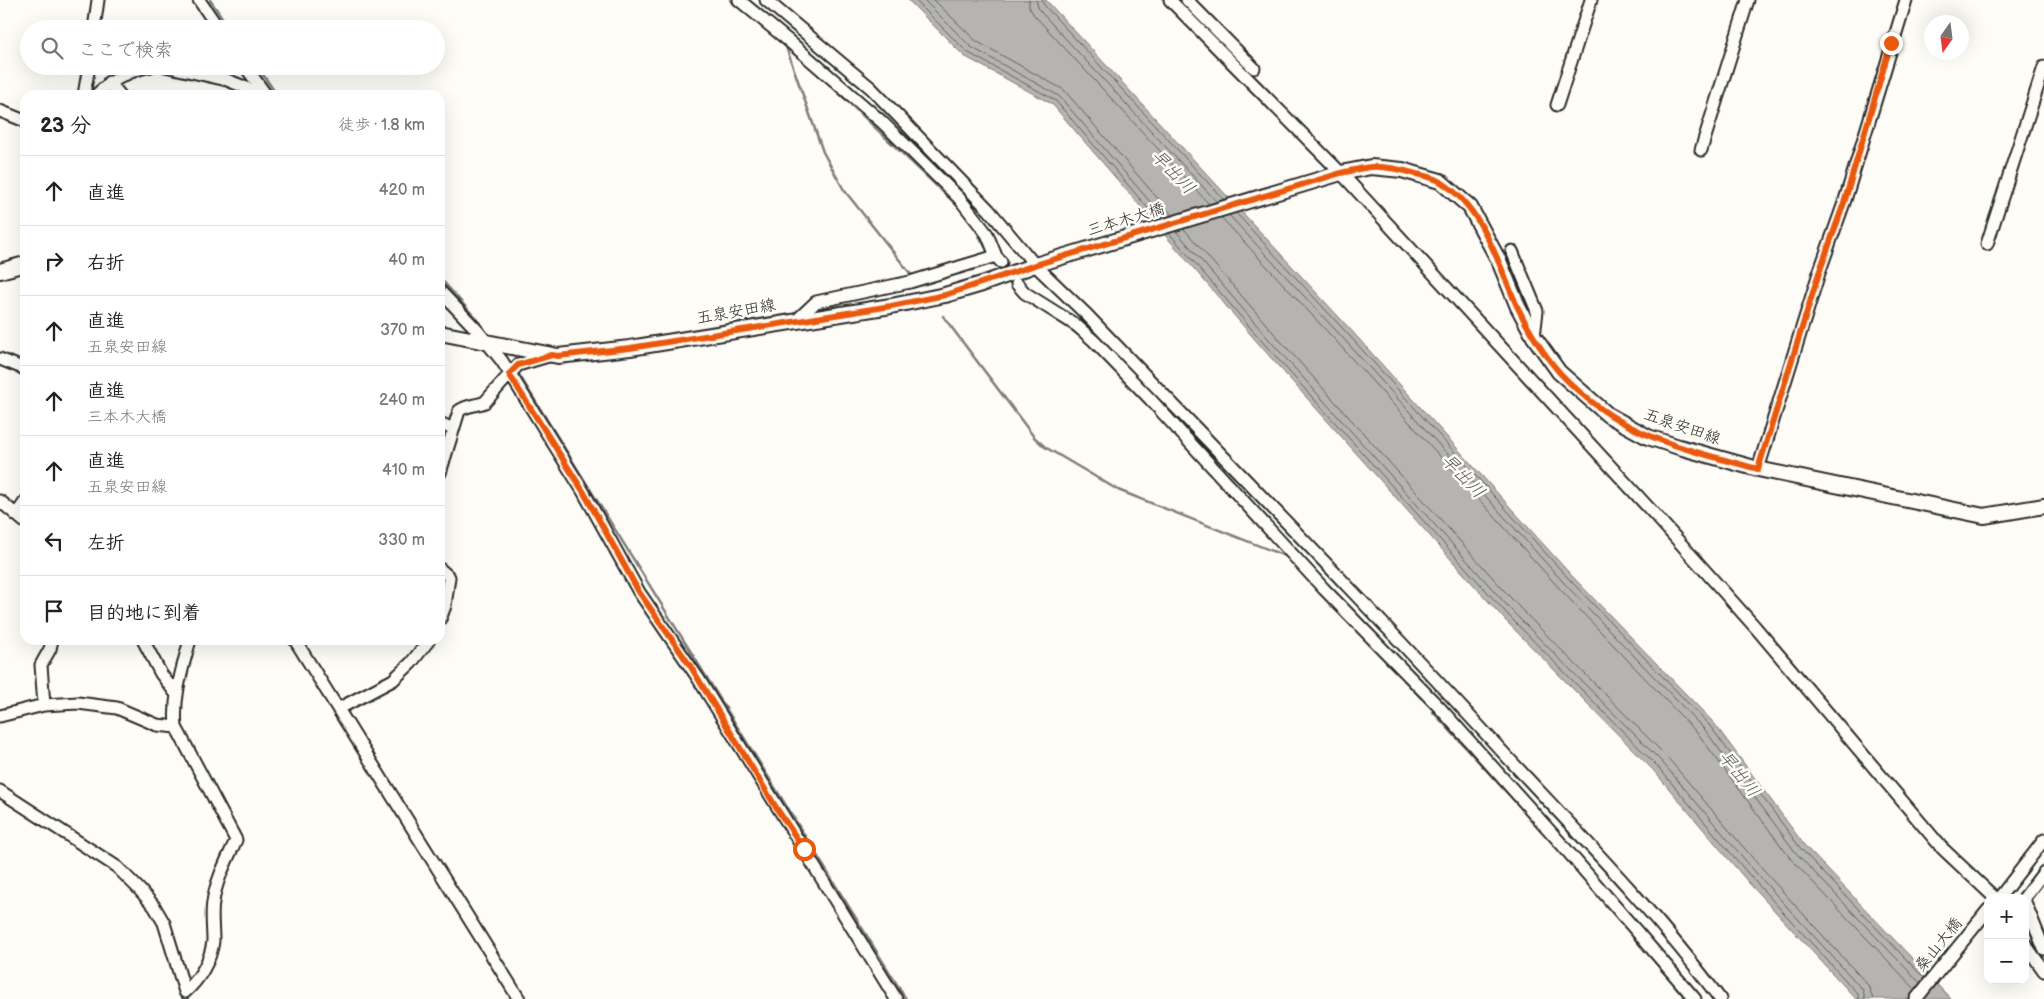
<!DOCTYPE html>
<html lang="ja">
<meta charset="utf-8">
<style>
body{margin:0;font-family:"Balsamiq Sans","Klee One",sans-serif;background:#f2f2f2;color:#222}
.controls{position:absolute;right:15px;bottom:15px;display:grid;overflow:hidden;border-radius:10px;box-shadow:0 5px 20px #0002}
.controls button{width:45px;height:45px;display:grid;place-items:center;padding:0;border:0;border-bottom:1px solid #e0e0e0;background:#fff;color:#222;font:25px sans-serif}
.compass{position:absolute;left:1924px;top:15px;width:45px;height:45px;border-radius:50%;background:#fff;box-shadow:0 5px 20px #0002;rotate:194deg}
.stop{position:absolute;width:15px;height:15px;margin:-11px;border:4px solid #ea580c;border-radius:50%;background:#fff}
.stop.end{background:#ea580c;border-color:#fff;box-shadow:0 1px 5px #0008}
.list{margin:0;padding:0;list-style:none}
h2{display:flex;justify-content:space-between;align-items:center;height:65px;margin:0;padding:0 20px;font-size:21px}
h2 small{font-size:16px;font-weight:400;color:#767676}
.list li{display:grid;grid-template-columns:32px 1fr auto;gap:15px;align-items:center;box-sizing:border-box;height:70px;padding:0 20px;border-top:1px solid #e0e0e0}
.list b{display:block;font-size:19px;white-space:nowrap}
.list p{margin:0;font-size:16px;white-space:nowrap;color:#767676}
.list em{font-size:16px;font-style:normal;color:#767676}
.icon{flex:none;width:28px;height:28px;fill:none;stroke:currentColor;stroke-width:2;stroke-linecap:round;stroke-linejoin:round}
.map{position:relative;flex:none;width:2044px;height:999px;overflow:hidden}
.search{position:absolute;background:#fff;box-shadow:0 5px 20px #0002;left:20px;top:20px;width:425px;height:55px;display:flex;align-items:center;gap:12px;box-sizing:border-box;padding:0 18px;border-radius:28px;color:#767676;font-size:19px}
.panel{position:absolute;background:#fff;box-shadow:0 5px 20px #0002;left:20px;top:90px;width:425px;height:555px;border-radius:15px}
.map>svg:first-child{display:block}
.water{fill:#b5b4b1;stroke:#7e7d7b}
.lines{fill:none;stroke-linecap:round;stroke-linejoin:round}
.shore{stroke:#626261;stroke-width:1}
.stream{stroke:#7e7d7b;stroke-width:2.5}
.minor-casing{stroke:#2b2b2b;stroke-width:15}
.major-casing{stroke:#2b2b2b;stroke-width:18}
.minor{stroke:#fdfcf7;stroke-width:11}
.major{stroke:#fdfcf7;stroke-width:14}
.route{stroke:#ea580c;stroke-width:6}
.labels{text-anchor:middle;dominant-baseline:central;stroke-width:5;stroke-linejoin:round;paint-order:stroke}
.street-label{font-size:16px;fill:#2b2b2b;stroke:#fdfcf7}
.water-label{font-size:18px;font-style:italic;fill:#5b5b5a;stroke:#fdfcf7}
</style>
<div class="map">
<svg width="2044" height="999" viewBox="0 0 2044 999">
<rect width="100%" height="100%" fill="#fdfcf7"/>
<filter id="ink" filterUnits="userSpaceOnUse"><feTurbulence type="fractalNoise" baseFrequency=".02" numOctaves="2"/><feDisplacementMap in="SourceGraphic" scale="10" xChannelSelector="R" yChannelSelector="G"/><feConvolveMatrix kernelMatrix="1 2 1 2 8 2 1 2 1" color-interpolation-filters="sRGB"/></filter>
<g filter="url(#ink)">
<!-- water -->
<path class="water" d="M908,0H1046L1350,329L1572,576L1714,723L1805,846L1951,999H1856L1748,882L1653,770L1505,620L1264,350L1052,104L964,56Z"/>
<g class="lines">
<!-- shore -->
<path class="shore" d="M915,0L967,52L1055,100L1158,220
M924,0L971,47L1059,96L1164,218
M934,0L976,41L1064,90L1172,215
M1029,0V7L1034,15L1209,204
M1036,0L1039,10L1217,202
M1042,0L1044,5L1224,200
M1236,213L1346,332L1569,579L1710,726L1801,849L1924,978
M1229,215L1341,336L1564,583L1705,730L1796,853L1920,983
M1221,217L1336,341L1559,588L1699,735L1790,858L1915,989
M1184,229L1278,338L1519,607L1667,757L1762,869L1868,985L1873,999
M1176,231L1272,343L1513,612L1662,762L1757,874L1863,990L1865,999
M1169,233L1267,347L1509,616L1657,766L1752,878L1858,994L1859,999"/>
<!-- stream -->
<path class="stream" d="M210,0L230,29
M730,0L737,6
M785,44L823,152L844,190L913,277
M257,66L277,95
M824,79L961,209
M972,223L988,252
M440,278L480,323
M1033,305L1079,335
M943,316L1034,437L1045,447L1118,490L1285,556
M518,373L906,999
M1273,541L1305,576
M1352,625L1421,698
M1433,712L1532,820
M1643,947L1665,974
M1676,987L1687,999"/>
<!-- minor casing -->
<g class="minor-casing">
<path id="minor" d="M199,0L219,29
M739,0L790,42L882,122L959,198L987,234L996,256L1001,262
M766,0L871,88L989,210L1035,265L1087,315C1229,463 1372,609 1510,760C1582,837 1657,914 1720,999
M1170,0L1341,173L1657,517L1756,628L1942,848L1995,898
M1187,0L1254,68
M94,29L98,0
M165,66L227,80L252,90L263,92
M245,66L266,95
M109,82L120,95
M84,95L89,66
M96,95C112,80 129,70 151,66
M1557,105L1591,0
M0,111L25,121
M1701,150L1748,0
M1987,244L2044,67
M1512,251L1537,311L1534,337
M1017,284L1025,293L1076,325L1094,341L1150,399L1324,589L1439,707L1557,839L1695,999
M440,291L476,329L502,361L583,491L639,592L698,678L896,999
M798,319L816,302L910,282L996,256
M0,359L25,369
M440,423L453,429
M1758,469L1819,273L1845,200L1906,0
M440,473L459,411C466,405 476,406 485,402L518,365L552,355
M0,501L25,522
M16,515L25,502
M440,569L449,577L445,606L440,619
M143,640L161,674L177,695
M295,640L519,999
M44,705L41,665L50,649L52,640
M338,709L393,680L411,663L429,640
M0,716L44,705L78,703L117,708L157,725L176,727
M0,791L117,867L138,888L154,906L164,923L185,992C199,980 211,960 213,941C213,929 211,915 213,902C216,880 227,860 236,840L176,727C173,697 182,669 190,640
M1999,898L2044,840
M2024,898L2044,872
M2025,902L2044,949
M2025,944L2044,971
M1916,999L1988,910"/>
</g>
<!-- major casing -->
<g class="major-casing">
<path id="major" d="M0,271L25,264
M440,333L558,356L630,348L891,306L945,295L982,284L1035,265L1341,173L1371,167L1402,170L1440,181L1470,207L1499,261L1518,307L1534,337L1559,372L1608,415L1648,437L1679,447L1758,469L1984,516L2044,506"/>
</g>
<!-- minor -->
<use href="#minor" class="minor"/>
<!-- major -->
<use href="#major" class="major"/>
</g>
</g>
<g class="lines" filter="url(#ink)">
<!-- route -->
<path class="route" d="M804,849L777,809L691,667L639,592L583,491L509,374L518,365L552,355L558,356L630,348L891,306L945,295L1035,265L1341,173C1351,171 1361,168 1371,167C1386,166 1402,170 1416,174C1424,176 1434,177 1441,182C1483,208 1498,263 1517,306C1528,329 1543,354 1560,373C1619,436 1678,447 1758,469L1819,273L1845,200L1891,43"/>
</g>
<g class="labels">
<!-- street labels -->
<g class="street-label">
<text transform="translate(1126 220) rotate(-17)">三本木大橋</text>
<text transform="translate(736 312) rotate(-10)">五泉安田線</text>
<text transform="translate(1682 427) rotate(19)">五泉安田線</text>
<text transform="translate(1939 945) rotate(-51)">桑山大橋</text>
</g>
<!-- water labels -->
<g class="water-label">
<text transform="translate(1173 172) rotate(46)">早出川</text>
<text transform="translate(1463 476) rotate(46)">早出川</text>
<text transform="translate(1739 774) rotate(51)">早出川</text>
</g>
</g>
</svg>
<div class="controls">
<button>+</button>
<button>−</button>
</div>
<svg class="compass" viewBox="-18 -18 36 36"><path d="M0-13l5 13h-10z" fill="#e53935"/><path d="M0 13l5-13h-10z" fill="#767676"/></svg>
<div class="stop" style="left:804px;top:849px"></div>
<div class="stop end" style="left:1891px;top:43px"></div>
<div class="search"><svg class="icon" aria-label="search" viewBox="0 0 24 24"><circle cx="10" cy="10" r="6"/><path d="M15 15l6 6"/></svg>ここで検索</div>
<section class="panel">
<h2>23 分<small>徒歩 · 1.8 km</small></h2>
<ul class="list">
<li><svg class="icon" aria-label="ahead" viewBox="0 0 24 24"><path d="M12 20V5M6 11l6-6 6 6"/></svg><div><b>直進</b></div><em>420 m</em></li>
<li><svg class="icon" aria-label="right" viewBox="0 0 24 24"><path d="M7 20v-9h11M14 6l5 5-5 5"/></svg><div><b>右折</b></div><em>40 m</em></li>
<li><svg class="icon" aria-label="ahead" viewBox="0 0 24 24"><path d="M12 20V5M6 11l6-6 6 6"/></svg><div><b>直進</b><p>五泉安田線</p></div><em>370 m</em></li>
<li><svg class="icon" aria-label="ahead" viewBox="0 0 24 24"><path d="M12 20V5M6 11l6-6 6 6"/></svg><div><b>直進</b><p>三本木大橋</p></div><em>240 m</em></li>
<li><svg class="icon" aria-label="ahead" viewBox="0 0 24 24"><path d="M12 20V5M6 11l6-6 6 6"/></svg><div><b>直進</b><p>五泉安田線</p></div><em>410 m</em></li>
<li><svg class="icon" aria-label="left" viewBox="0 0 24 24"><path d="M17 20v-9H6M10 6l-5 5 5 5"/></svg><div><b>左折</b></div><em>330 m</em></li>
<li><svg class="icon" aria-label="arrive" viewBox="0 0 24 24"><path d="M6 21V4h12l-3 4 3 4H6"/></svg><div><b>目的地に到着</b></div></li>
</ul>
</section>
</div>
